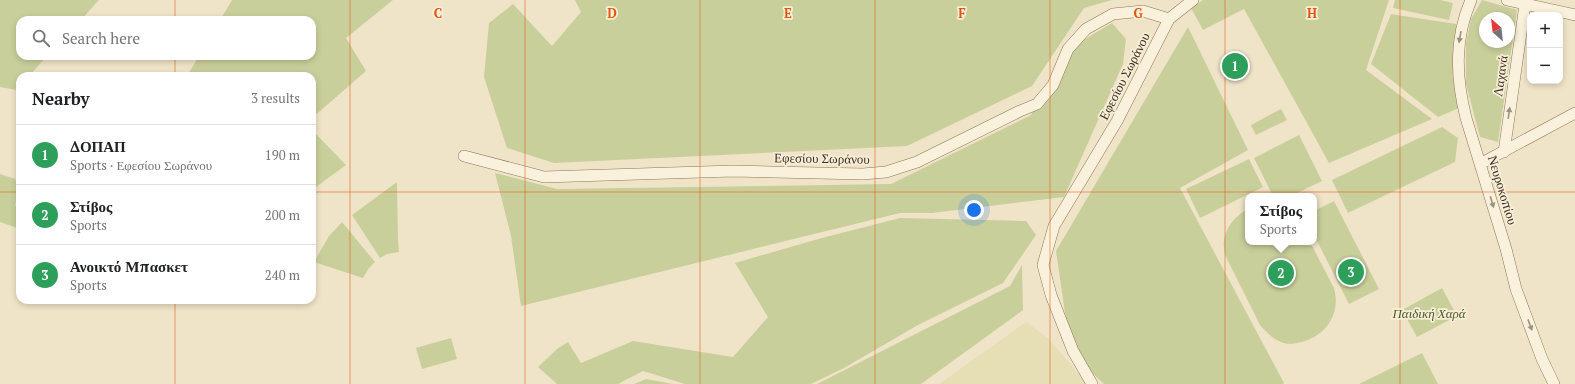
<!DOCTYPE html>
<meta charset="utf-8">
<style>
body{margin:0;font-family:"PT Serif",serif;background:#f2f2f2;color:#202124}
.controls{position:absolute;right:12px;top:12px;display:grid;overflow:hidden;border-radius:8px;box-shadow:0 2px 6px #0003}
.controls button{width:36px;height:36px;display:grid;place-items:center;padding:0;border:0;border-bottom:1px solid #e0e0e0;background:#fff;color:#202124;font:20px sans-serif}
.compass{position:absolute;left:1479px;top:12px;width:36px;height:36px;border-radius:50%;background:#fff;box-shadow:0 2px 6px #0003;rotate:333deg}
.you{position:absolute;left:974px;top:210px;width:14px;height:14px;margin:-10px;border:3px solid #fff;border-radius:50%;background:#1a73e8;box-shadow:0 0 0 6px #1a73e833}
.badge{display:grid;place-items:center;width:26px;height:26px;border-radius:50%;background:#ea580c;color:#fff;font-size:13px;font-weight:700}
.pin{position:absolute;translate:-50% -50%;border:2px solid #fff;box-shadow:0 1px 4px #0006}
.popup{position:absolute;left:1245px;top:193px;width:72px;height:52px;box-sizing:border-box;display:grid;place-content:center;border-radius:8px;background:#fff;filter:drop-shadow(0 1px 3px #0005);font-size:13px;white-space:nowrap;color:#757577}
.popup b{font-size:15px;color:#202124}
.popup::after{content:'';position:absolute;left:50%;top:100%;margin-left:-8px;border:8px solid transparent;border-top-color:#fff}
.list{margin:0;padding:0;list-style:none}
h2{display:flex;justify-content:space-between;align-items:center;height:52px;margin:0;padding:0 16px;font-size:17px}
h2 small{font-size:13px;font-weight:400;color:#757577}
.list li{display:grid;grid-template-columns:26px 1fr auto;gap:12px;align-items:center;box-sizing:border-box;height:60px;padding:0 16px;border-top:1px solid #e0e0e0}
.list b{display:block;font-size:15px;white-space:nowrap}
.list p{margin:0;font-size:13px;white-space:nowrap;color:#757577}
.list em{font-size:13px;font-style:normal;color:#757577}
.icon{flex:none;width:22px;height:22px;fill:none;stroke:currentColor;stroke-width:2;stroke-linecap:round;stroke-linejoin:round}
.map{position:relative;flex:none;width:1575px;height:384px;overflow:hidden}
.search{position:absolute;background:#fff;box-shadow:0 2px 6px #0003;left:16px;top:16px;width:300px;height:44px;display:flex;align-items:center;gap:10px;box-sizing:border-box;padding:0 14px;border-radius:12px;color:#757577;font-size:15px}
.panel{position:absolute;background:#fff;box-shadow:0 2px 6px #0003;left:16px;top:72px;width:300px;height:232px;border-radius:12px}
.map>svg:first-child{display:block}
.farmland{fill:#e6deb5}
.green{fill:#c9cf9b;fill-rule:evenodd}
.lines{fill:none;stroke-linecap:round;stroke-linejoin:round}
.minor-casing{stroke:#8d765c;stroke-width:12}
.minor{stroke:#faf1dc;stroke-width:11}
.oneway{fill:#9c907e}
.grid{fill:none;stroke:#df570d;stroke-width:1;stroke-opacity:0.55}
.labels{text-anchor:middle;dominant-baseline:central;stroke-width:3.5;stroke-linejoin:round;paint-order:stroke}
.street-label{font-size:13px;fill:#3d2e20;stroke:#f7eed8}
.park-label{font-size:13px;font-style:italic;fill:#4d5a26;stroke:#f7eed8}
.grid-label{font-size:13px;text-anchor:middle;font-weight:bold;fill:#df570d;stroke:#f7eed8;stroke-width:3.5;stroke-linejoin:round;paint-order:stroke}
</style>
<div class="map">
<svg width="1575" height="384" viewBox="0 0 1575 384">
<rect width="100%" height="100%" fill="#f0e4c8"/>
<!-- farmland -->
<path class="farmland" d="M1026,322L1048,338L1087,384H939Z"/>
<!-- green -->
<path class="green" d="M0,0H99L81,20H20V56H47L29,76H20V86L17,90L0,87Z
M232,0H393L346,38L366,71L312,118V76H187L199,56H312V20H220Z
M575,0H1112L1084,8L1032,86L907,146L554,163L507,148L484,77L489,23L513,4L552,46L581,12Z
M1203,0H1389L1366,70L1432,119L1329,163L1244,9L1203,30L1191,8Z
M1395,0H1440L1453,3L1449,20L1393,8Z
M1482,0L1517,10L1498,142L1480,137L1466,84V43L1471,19ZM1485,18H1509V42H1485Z
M1391,14L1456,24L1459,108L1438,117L1371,64Z
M1112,23L1126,39L1123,64L1064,197L932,213H900L521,306L511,236L495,173L557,189L891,184L1031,115L1068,49Z
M1188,27L1248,150L1180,188L1284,383L1283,384H1104L1071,354L1056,251Z
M1281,109L1287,120L1256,135L1251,125Z
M1442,127L1458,138L1455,162L1348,213L1332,180Z
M312,130L346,165L312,190Z
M1299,135L1322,181L1291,196H1273L1254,158Z
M1249,159L1263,187L1200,218L1186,189Z
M0,174L15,179L20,189L15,205L20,210V229L0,222Z
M397,182L398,240L399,252L387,254L380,258L352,215Z
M1334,201L1379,289L1349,304L1314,235V211Z
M1248,209V242H1310L1334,288C1341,313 1327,335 1302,342C1296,343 1290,345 1284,343C1274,340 1267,333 1260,325L1225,255C1220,235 1231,218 1248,209Z
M900,218L1026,221L1036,235L1003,283L918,325L844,368L811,384H685L643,371L618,384H557L538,367L557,349L568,342L581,363L633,341L733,357L768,317L735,263L818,239Z
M342,222L375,262L369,268L363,278L314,262L329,236Z
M1022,265L1023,310L921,384H817L1010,286Z
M1442,288L1457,316L1417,337L1402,310Z
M451,338L457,359L422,369L416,348Z
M1422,353L1438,384H1359Z
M646,379L673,384H634Z"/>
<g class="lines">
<!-- minor casing -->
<g class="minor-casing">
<path id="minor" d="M1471,0C1454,39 1456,78 1466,118L1506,249L1516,289L1542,359L1554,384
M1507,0L1575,15
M1504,152L1525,5
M464,156L544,177L733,171L863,174L886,172L917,162L1020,111L1037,104L1053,85L1068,49L1086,29L1113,14L1143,11L1169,19
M1480,164L1575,113
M1092,384L1073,351L1051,295L1043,265L1054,226L1117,121L1169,19L1193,0"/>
</g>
<!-- minor -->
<use href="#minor" class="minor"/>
</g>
<!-- one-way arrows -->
<defs><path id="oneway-solid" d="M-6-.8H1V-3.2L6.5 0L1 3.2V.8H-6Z"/></defs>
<g class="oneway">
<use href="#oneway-solid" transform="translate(1460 37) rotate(100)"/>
<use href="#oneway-solid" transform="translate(1509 113) rotate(-82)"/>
<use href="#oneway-solid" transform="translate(1492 202) rotate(73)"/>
<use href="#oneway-solid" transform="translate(1530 325) rotate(70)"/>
</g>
<!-- grid -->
<path class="grid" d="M175,0V20M350,0V384M525,0V384M700,0V384M875,0V384M1050,0V384M1225,0V384M1400,0V384M175,56V76M0,192H20M312,192H1575M175,300V384"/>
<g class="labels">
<!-- street labels -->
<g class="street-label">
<text transform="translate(1124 76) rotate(-63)">Εφεσίου Σωράνου</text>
<text transform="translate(1500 76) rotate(-82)">Λαχανά</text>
<text transform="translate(822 158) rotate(1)">Εφεσίου Σωράνου</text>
<text transform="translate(1503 190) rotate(73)">Νευροκοπίου</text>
</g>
<!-- park labels -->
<g class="park-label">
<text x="1429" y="313">Παιδική Χαρά</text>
</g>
</g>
<g class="grid-label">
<text x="438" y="18">C</text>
<text x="612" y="18">D</text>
<text x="788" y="18">E</text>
<text x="962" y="18">F</text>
<text x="1138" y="18">G</text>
<text x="1312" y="18">H</text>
</g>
</svg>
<div class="controls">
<button>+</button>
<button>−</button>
</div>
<svg class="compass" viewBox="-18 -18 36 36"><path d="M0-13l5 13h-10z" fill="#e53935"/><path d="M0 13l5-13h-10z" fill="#757577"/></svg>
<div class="you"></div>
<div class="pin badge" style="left:1235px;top:66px;background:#2e9e5b">1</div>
<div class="pin badge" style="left:1281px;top:273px;background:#2e9e5b">2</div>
<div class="popup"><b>Στίβος</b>Sports</div>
<div class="pin badge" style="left:1351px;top:272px;background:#2e9e5b">3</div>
<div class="search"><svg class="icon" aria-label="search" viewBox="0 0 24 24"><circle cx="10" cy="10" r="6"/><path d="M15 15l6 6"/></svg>Search here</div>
<section class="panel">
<h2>Nearby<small>3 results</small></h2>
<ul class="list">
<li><span class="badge" style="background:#2e9e5b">1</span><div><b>ΔΟΠΑΠ</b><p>Sports · Εφεσίου Σωράνου</p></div><em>190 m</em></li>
<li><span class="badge" style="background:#2e9e5b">2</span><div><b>Στίβος</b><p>Sports</p></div><em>200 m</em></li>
<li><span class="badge" style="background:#2e9e5b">3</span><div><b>Ανοικτό Μπασκετ</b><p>Sports</p></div><em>240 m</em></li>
</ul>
</section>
</div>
